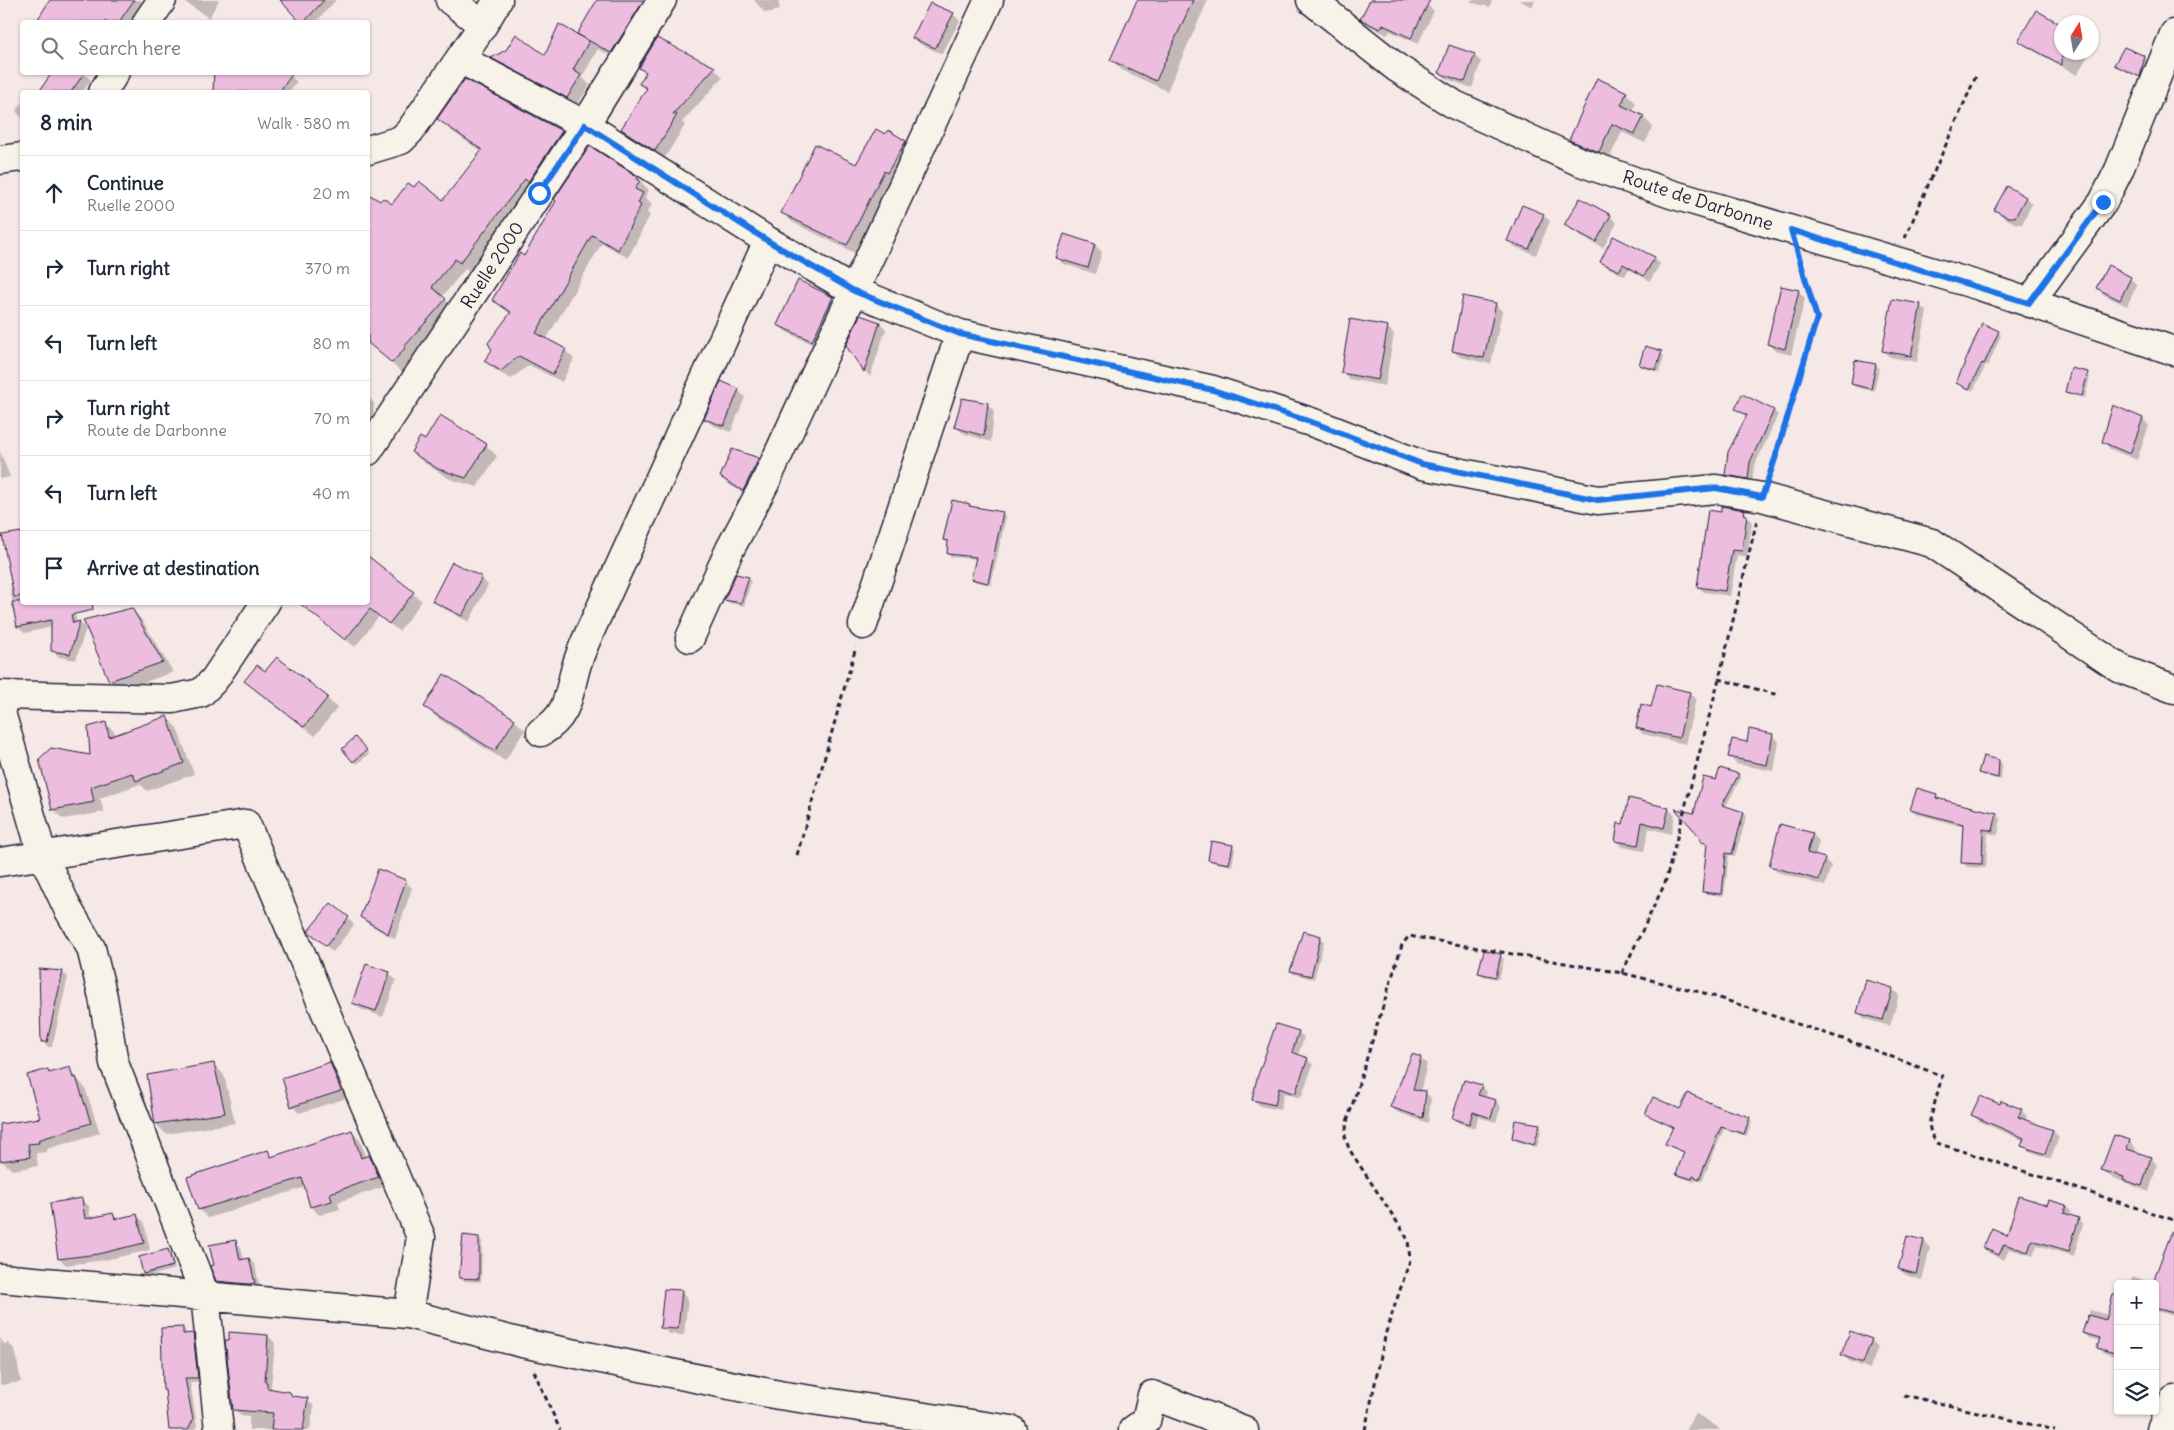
<!DOCTYPE html>
<meta charset="utf-8">
<style>
body{margin:0;font-family:Delius,sans-serif;background:#f2f2f3;color:#1f2937}
.controls{position:absolute;right:15px;bottom:15px;display:grid;overflow:hidden;border-radius:5px;box-shadow:0 1px 4px #0004}
.controls button{width:45px;height:45px;display:grid;place-items:center;padding:0;border:0;border-bottom:1px solid #e0e1e3;background:#fff;color:#1f2937;font:25px sans-serif}
.compass{position:absolute;left:2054px;top:15px;width:45px;height:45px;border-radius:50%;background:#fff;box-shadow:0 1px 4px #0004;rotate:11deg}
.stop{position:absolute;width:15px;height:15px;margin:-11px;border:4px solid #1a73e8;border-radius:50%;background:#fff}
.stop.end{background:#1a73e8;border-color:#fff;box-shadow:0 1px 5px #0008}
.list{margin:0;padding:0;list-style:none}
h2{display:flex;justify-content:space-between;align-items:center;height:65px;margin:0;padding:0 20px;font-size:21px}
h2 small{font-size:16px;font-weight:400;color:#747a83}
.list li{display:grid;grid-template-columns:32px 1fr auto;gap:15px;align-items:center;box-sizing:border-box;height:75px;padding:0 20px;border-top:1px solid #e0e1e3}
.list b{display:block;font-size:19px;white-space:nowrap}
.list p{margin:0;font-size:16px;white-space:nowrap;color:#747a83}
.list em{font-size:16px;font-style:normal;color:#747a83}
.icon{flex:none;width:28px;height:28px;fill:none;stroke:currentColor;stroke-width:2;stroke-linecap:round;stroke-linejoin:round}
.map{position:relative;flex:none;width:2174px;height:1430px;overflow:hidden}
.search{position:absolute;background:#fff;box-shadow:0 1px 4px #0004;left:20px;top:20px;width:350px;height:55px;display:flex;align-items:center;gap:12px;box-sizing:border-box;padding:0 18px;border-radius:5px;color:#747a83;font-size:19px}
.panel{position:absolute;background:#fff;box-shadow:0 1px 4px #0004;left:20px;top:90px;width:350px;height:515px;border-radius:5px}
.map>svg:first-child{display:block}
.shadow{fill:#0003}
.building{fill:#edbde0;stroke:#22223b}
.lines{fill:none;stroke-linecap:round;stroke-linejoin:round}
.minor-casing{stroke:#22223b;stroke-width:31}
.path{stroke:#22223b;stroke-width:3;stroke-dasharray:5 4;stroke-linecap:butt}
.minor{stroke:#f7f3e8;stroke-width:28}
.route{stroke:#1a73e8;stroke-width:6}
.labels{text-anchor:middle;dominant-baseline:central;stroke-width:5;stroke-linejoin:round;paint-order:stroke}
.street-label{font-size:18px;fill:#22223b;stroke:#f7f3e8}
</style>
<div class="map">
<svg width="2174" height="1430" viewBox="0 0 2174 1430">
<rect width="100%" height="100%" fill="#f5e8e6"/>
<filter id="ink" filterUnits="userSpaceOnUse"><feTurbulence type="fractalNoise" baseFrequency=".02" numOctaves="2"/><feDisplacementMap in="SourceGraphic" scale="10" xChannelSelector="R" yChannelSelector="G"/><feConvolveMatrix kernelMatrix="1 2 1 2 8 2 1 2 1" color-interpolation-filters="sRGB"/></filter>
<g filter="url(#ink)">
<!-- shadow -->
<path class="shadow" d="M52,0H140L145,5L132,22H38Z
M182,0H219L209,18Z
M289,0H336L316,22H301L285,5Z
M599,0H660L621,61L598,49L582,77L590,85L576,106L502,66L493,58L545,57L582,38L579,34Z
M754,0H778L780,10L765,13Z
M1138,0H1208L1167,91L1122,70L1111,60Z
M1372,0H1417L1427,5L1434,11L1418,44L1390,31L1387,35L1368,25L1362,19Z
M1470,0H1492L1490,7L1473,3Z
M1519,0H1535L1532,7Z
M931,4L953,14L960,21L942,54L920,44L914,37Z
M658,39L714,68L723,77L682,122L685,125L664,159L631,138L622,129L647,90L641,83L646,74L640,68Z
M2020,40L2062,52H2090L2077,75L2027,47Z
M1474,55L1481,62L1472,88L1447,79L1440,72Z
M2144,57L2147,60L2143,79L2116,65Z
M54,72H83L91,80L82,92H40Z
M286,72L297,82L288,92H260L252,86L250,92H214L215,77Z
M465,81L562,132L572,142L471,273L465,269L442,297L456,310L413,358L415,359L403,373L368,343V217L379,201L392,205L443,202L482,152L449,129L439,119Z
M1626,93L1636,103L1632,112L1643,117L1653,127L1645,143L1622,132L1608,161L1580,149L1570,139Z
M22,102V118L16,111Z
M888,131L906,142L915,152L857,254L792,222L782,212L857,166Z
M637,178L649,190L645,197L652,204L647,213L650,215L628,258L602,243L546,340L565,350L574,359L562,382L529,365L511,379L495,370L486,361L494,350L510,314L493,300L524,257Z
M2026,198L2032,204L2022,224H2016L2002,216L1996,210Z
M1580,200L1610,216L1617,223L1603,248L1573,231L1566,224Z
M1543,215L1550,221L1536,255L1515,247L1509,240Z
M1064,236L1095,245L1102,252L1095,274L1064,264L1058,258Z
M1613,237L1654,258L1660,264L1650,281L1629,269L1625,276L1607,267L1602,261Z
M2130,278L2137,285L2127,306L2104,295L2098,288Z
M1798,291L1805,298L1791,355L1776,351L1769,344Z
M832,298L839,304L819,347L786,332L779,325Z
M1495,304L1502,311L1491,364L1460,357L1453,351Z
M1920,306L1927,312L1917,362L1890,357L1883,351Z
M861,316L880,323L886,329L870,377L847,346Z
M1387,327L1394,334L1385,386L1349,379L1342,372Z
M1998,332L2001,335L1988,366L1986,365L1973,391L1961,385L1958,382Z
M1661,353L1664,356L1659,372L1644,368L1640,365Z
M1876,365L1879,368L1874,391L1855,387L1852,384Z
M2087,373L2090,376L2085,398L2070,395L2067,392Z
M738,390L745,397L731,432L712,425L706,419Z
M1743,396L1774,411L1778,415L1754,467L1752,483L1731,479L1726,474L1747,417L1736,409Z
M368,397L374,403L373,430L368,426Z
M987,404L994,411L991,442L963,433L956,427Z
M2114,407L2143,419L2149,426L2137,460L2110,449L2104,442Z
M440,417L486,445L497,456L477,487L450,479L423,462L413,452L425,442Z
M733,450L758,460L765,466L750,497L728,484L721,477Z
M0,451L10,477L0,479Z
M969,505L972,508L1003,514L1006,517L991,585L976,582L973,579L977,559L951,557L948,554L949,542L945,539Z
M1744,511L1752,523L1747,557L1737,555L1730,596L1704,592L1698,586L1722,513Z
M22,533V602H72L77,623L79,622L86,628L76,660L59,657L52,650V627L25,633L18,627L10,589L13,588L3,536Z
M368,557L422,601L399,631L379,616L355,647L301,603L368,602Z
M481,578L488,585L469,622L441,607L434,600Z
M748,578L751,581L744,606L729,603L726,600Z
M132,609L142,620L173,672L120,691L110,680Z
M266,673L327,698L337,708L315,736L256,691L246,681Z
M1689,693L1696,699L1685,744L1643,734L1637,728L1652,708Z
M425,706L514,720L525,730L505,761L436,717Z
M166,717L177,728L194,774L147,791L140,784L100,798L104,812L63,819L53,809L92,757L106,723L117,735Z
M1773,735L1779,742L1774,771L1736,764L1730,757L1748,743Z
M355,738L369,754L357,764L343,749Z
M1999,761L2002,764L2001,780L1982,775L1979,772Z
M1738,775L1741,778L1725,808L1744,813L1747,816L1735,856L1729,855L1724,896L1706,894L1703,891L1708,845L1701,841L1716,781Z
M1936,795L1941,800L1996,814L2001,819L1998,835L1988,833L1986,868L1967,867L1963,862L1964,827L1917,814L1912,810Z
M1668,809L1675,815L1671,834L1649,828L1644,851L1623,847L1616,840L1624,825Z
M1812,834L1819,841L1815,856L1824,859L1831,866L1825,886L1777,872L1770,865Z
M1232,846L1235,849L1232,866L1212,862L1209,859Z
M405,881L412,888L395,939L368,924L361,917Z
M348,918L354,925L333,952L317,938Z
M1321,937L1324,941L1314,979L1294,974L1291,971Z
M1501,956L1504,959L1499,979L1483,976L1480,973Z
M62,972L68,977L52,1047H48L42,1041Z
M389,973L396,980L383,1017L360,1009L353,1002Z
M1892,989L1899,995L1890,1026L1865,1019L1858,1012Z
M1298,1032L1304,1037L1298,1056L1307,1059L1313,1065L1301,1098L1284,1093L1280,1110L1260,1106L1254,1100Z
M1420,1058L1427,1064L1420,1092H1425L1431,1098L1428,1123L1397,1112L1391,1106Z
M214,1064L224,1075L235,1123L166,1134L156,1124Z
M330,1064L336,1070L347,1098L299,1113L292,1106Z
M69,1068L85,1088L100,1133L47,1149V1152L36,1153L38,1166L12,1170L2,1161L0,1125L42,1119L47,1070L51,1074Z
M1481,1086L1487,1092L1485,1098L1496,1101L1501,1107L1496,1122L1478,1117L1475,1128L1459,1123L1453,1118Z
M2000,1106L2021,1110L2027,1116L2025,1121L2053,1131L2059,1137L2051,1159L2029,1151L2023,1145L2024,1141L1979,1121L1973,1115Z
M1722,1110L1749,1118L1752,1121L1747,1136L1724,1129L1702,1181L1696,1179L1695,1182L1680,1177L1677,1174L1685,1153L1667,1144L1674,1128L1647,1114Z
M1539,1125L1542,1128L1537,1147L1516,1141L1513,1138Z
M352,1132L360,1140L366,1157L369,1156L377,1165L386,1186L338,1202L340,1209L319,1215L311,1206L306,1187L208,1218L199,1209L268,1152L274,1157Z
M2129,1141L2136,1148L2134,1153L2151,1158L2157,1165L2149,1192L2109,1176L2103,1170Z
M82,1200L89,1206L90,1219L113,1214L118,1220L137,1215L144,1222L150,1250L105,1260L66,1265L59,1258Z
M2050,1202L2066,1206L2071,1211L2069,1216L2078,1219L2083,1224L2074,1256L2037,1245L2033,1256L2009,1249L2004,1260L1989,1253L1984,1248L2008,1236L2048,1206Z
M479,1238L482,1242L481,1282L463,1281L460,1278Z
M235,1241L241,1247L244,1260L249,1259L255,1265L260,1288L224,1287L218,1281L216,1266Z
M1924,1241L1930,1248L1922,1280L1906,1275L1899,1269Z
M168,1250L171,1253L175,1269L147,1277L144,1274Z
M2164,1256L2174,1260V1316L2156,1311L2155,1315V1284H2154Z
M2133,1276L2152,1284H2129Z
M681,1292L688,1298L684,1335L669,1334L662,1327Z
M2090,1310L2115,1317L2118,1311V1357L2104,1353L2099,1348L2101,1341L2089,1338L2084,1332Z
M183,1328L188,1335H193L198,1340L202,1382H190L197,1426L195,1430H170L166,1392L164,1390Z
M268,1336L275,1343L271,1387L274,1390L289,1393L294,1397L307,1400L314,1406L310,1430H249V1417L241,1416L234,1409Z
M0,1338L4,1344L8,1343L15,1350L21,1382L0,1385Z
M1871,1340L1878,1347L1870,1369L1849,1361L1842,1355Z
M1695,1413L1716,1426L1720,1430H1685Z"/>
<!-- building -->
<path class="building" d="M50,0H134L119,22H36Z
M280,0H324L304,22H300Z
M597,0H644L611,53L577,34Z
M1137,0H1193L1156,81L1110,60Z
M1370,0H1430L1411,38L1383,25L1380,29L1360,19Z
M930,3L954,13L935,48L912,38Z
M2036,10L2062,25V65L2018,41Z
M559,24L589,41L573,70L581,75L567,98L491,58L506,50L516,34L545,55Z
M657,38L715,67L673,114L677,115L655,151L621,129L647,88L639,84L646,72L639,68Z
M1449,45L1475,54L1465,82L1439,73Z
M2124,47L2145,56L2140,77L2114,65Z
M52,72H85L71,92H39Z
M214,72H294L279,92H213Z
M1597,78L1627,92L1621,105L1644,116L1635,134L1612,124L1599,152L1569,140Z
M465,79L562,131L528,182L525,179L460,263L455,259L432,287L446,299L404,347L405,348L392,363L368,343V194L380,201L383,198L392,204L408,183L414,187L419,181L443,200L482,150L437,119Z
M876,129L885,134L888,130L906,141L887,173L884,171L847,245L781,213L815,144L856,164Z
M590,146L638,177L637,179L640,180L635,189L643,193L638,203L641,205L618,250L592,235L536,333L566,349L553,374L519,356L501,371L484,361L492,350L488,343L511,312L492,300L520,253L524,256L556,201L554,199Z
M2007,186L2026,197L2015,217H2008L1994,210Z
M1580,198L1611,215L1596,242L1564,225Z
M1522,205L1544,214L1529,249L1507,241Z
M1064,234L1095,244L1088,268L1056,258Z
M1613,236L1655,257L1644,276L1623,264L1619,271L1600,262Z
M2108,265L2131,277L2120,300L2096,288Z
M798,280L833,297L812,341L777,325Z
M1781,286L1799,290L1785,349L1767,344Z
M1463,296L1496,303L1484,358L1452,351Z
M1892,299L1921,304L1911,356L1882,351Z
M860,315L880,322L864,372L846,346Z
M1350,319L1388,326L1378,380L1341,373Z
M1982,323L1999,331L1984,364L1982,363L1969,389L1956,383Z
M1645,346L1662,351L1656,370L1639,365Z
M1855,360L1876,364L1871,389L1851,384Z
M2071,368L2088,372L2082,396L2065,392Z
M721,381L739,389L724,426L704,419Z
M1742,394L1774,410L1750,462L1748,479L1725,475L1728,452L1747,415L1735,409Z
M962,398L988,403L984,436L954,427Z
M2113,405L2143,418L2130,454L2102,442Z
M440,415L487,444L466,478L438,469L411,452L420,437L425,440Z
M732,449L759,458L743,491L720,477Z
M952,500L970,504L969,506L1003,512L988,583L971,579L976,557L947,554L948,541L943,540Z
M1721,506L1745,510L1744,515H1747L1742,551L1732,550L1725,591L1697,587L1708,510L1721,512Z
M22,532V596L14,597L2,535Z
M368,556L414,592L389,624L370,609L345,640L298,602H368Z
M452,562L482,577L462,616L432,601Z
M736,574L749,577L741,603L724,600Z
M12,602H92L93,610L71,615L73,623L80,621L70,654L51,651V620L17,627Z
M132,608L163,662L109,681L83,620Z
M277,657L328,697L304,727L244,681L257,665L265,671Z
M444,674L515,719L495,751L424,707Z
M1657,684L1690,692L1679,738L1636,728L1641,704L1651,707Z
M167,716L184,763L136,781L132,773L91,787L94,802L52,810L39,759L51,748L90,755L88,727L106,722L109,737Z
M1749,729L1773,734L1767,765L1728,757L1732,739L1747,742Z
M355,737L367,750L353,762L342,749Z
M1983,756L1999,760L1998,778L1978,773Z
M1720,768L1739,774L1722,805L1744,812L1732,854L1726,853L1722,894L1702,892L1707,844L1700,841L1701,838L1675,809L1694,813L1703,777L1716,780Z
M1917,788L1937,794L1936,798L1997,813L1993,831L1983,829L1982,864L1961,863L1963,824L1910,810Z
M1629,798L1669,808L1664,828L1642,822L1638,845L1615,841L1618,823L1623,824Z
M1780,824L1813,833L1807,853L1825,858L1819,880L1769,866Z
M1211,841L1233,845L1229,864L1208,860Z
M378,869L406,880L388,934L360,917Z
M331,903L349,917L326,946L308,931Z
M1303,931L1321,936L1311,976L1290,971Z
M1484,950L1501,954L1496,977L1478,973Z
M366,964L390,972L376,1011L352,1003Z
M39,969L63,971L47,1042H41Z
M1866,980L1893,988L1883,1020L1857,1013Z
M1276,1024L1299,1031L1292,1052L1308,1058L1295,1094L1279,1088L1275,1105L1252,1100L1257,1078Z
M1412,1054L1421,1057L1413,1090L1426,1091L1423,1118L1390,1107Z
M330,1062L341,1091L291,1107L282,1078Z
M214,1063L225,1113L155,1124L147,1075Z
M70,1067L73,1078L76,1077L91,1123L38,1140L39,1143L28,1144L30,1157L0,1161V1124L40,1118L27,1075L48,1069L49,1073Z
M1464,1080L1482,1085L1478,1095L1496,1100L1491,1118L1473,1112L1469,1124L1452,1118Z
M1688,1093L1722,1108L1750,1117L1744,1134L1721,1127L1699,1179L1693,1176L1692,1179L1676,1174L1684,1152L1665,1144L1673,1127L1645,1114L1653,1097L1680,1109Z
M1980,1096L2000,1104L2001,1101L2022,1109L2018,1117L2053,1130L2045,1154L2021,1146L2024,1138L1971,1115Z
M1515,1120L1540,1124L1534,1145L1512,1138Z
M352,1130L361,1158L369,1155L379,1177L330,1193L332,1201L310,1207L302,1178L198,1210L187,1177L268,1150L271,1157Z
M2114,1135L2130,1140L2127,1149L2151,1157L2142,1186L2123,1180L2124,1177L2101,1170Z
M2019,1196L2047,1205L2049,1200L2066,1205L2064,1213L2079,1218L2069,1251L2032,1240L2028,1252L2004,1244L1999,1255L1983,1248L1992,1228L2007,1235Z
M82,1198L85,1219L113,1213L115,1219L137,1214L144,1243L98,1254L58,1259L50,1203Z
M2172,1231H2174V1313L2155,1308V1276Z
M463,1235L479,1237V1279L459,1278Z
M1907,1236L1924,1240L1916,1274L1898,1269Z
M236,1240L240,1260L249,1258L255,1283L248,1284L216,1281L210,1266L214,1265L209,1245Z
M168,1249L173,1266L143,1274L139,1257Z
M664,1289L682,1290L678,1329L660,1328Z
M2113,1295H2118V1354L2097,1348L2100,1338L2082,1333L2088,1315L2106,1320Z
M183,1327V1334L193,1333L198,1378H185L193,1420L188,1430H169L165,1390H163L161,1328Z
M1850,1331L1872,1339L1863,1363L1841,1355Z
M229,1332L268,1335L265,1382H267V1388L290,1392L292,1396L308,1398L303,1430H271L273,1413L233,1410L225,1340H229Z"/>
<g class="lines">
<!-- minor casing -->
<g class="minor-casing">
<path id="minor" d="M450,0L483,25
M1311,0L1397,68L1455,105L1578,161L1671,194L1980,286L2174,351
M147,22L162,0
M460,59L585,125L768,241L854,291L960,334L1213,390L1317,424L1422,465L1598,500L1716,489L1762,497L1932,543L2121,669L2174,689
M103,92L115,72
M368,150L401,140L410,131L483,25L498,0
M0,160L22,157
M2029,303L2103,202L2119,170L2174,34
M368,451L585,125L662,0
M863,625L960,334
M690,638L730,549L765,483L989,0
M0,695L172,699L201,693L214,680L266,602
M0,709L42,854L68,909L91,948L103,997L114,1063L205,1295L219,1430
M541,732C569,716 568,695 576,667C580,653 586,640 592,627L768,241
M0,862L246,824L421,1237L408,1314
M0,1278L408,1314L522,1343L779,1395L1012,1430
M1133,1430L1146,1421L1152,1395L1244,1430
M2161,1430L2174,1399"/>
</g>
<!-- path -->
<path class="path" d="M1905,238L1976,76
M1770,473L1817,318L1799,259
M1719,679L1778,695
M797,855L856,647
M1622,973L1665,883L1719,679L1757,520
M534,1371L560,1430
M1904,1395L2055,1430
M1365,1430L1386,1332L1410,1260L1408,1240L1403,1231L1349,1149L1345,1136L1347,1122L1402,945L1409,936L1622,973L1704,993L1858,1044L1942,1076L1929,1124L1931,1134L1937,1143L2174,1220"/>
<!-- minor -->
<use href="#minor" class="minor"/>
</g>
</g>
<g class="lines" filter="url(#ink)">
<!-- route -->
<path class="route" d="M539,193L585,125L768,241L854,291L960,334L1213,390L1317,424L1422,464L1598,500L1716,488L1762,497L1775,459L1817,318L1791,230L2029,303L2103,202"/>
</g>
<g class="labels">
<!-- street labels -->
<g class="street-label">
<text transform="translate(1698 200) rotate(18)">Route de Darbonne</text>
<text transform="translate(492 265) rotate(-57)">Ruelle 2000</text>
</g>
</g>
</svg>
<div class="controls">
<button>+</button>
<button>−</button>
<button><svg class="icon" aria-label="layers" viewBox="0 0 24 24"><path d="M12 4l9 5-9 5-9-5zM3 14l9 5 9-5"/></svg></button>
</div>
<svg class="compass" viewBox="-18 -18 36 36"><path d="M0-13l5 13h-10z" fill="#e53935"/><path d="M0 13l5-13h-10z" fill="#747a83"/></svg>
<div class="stop" style="left:539px;top:193px"></div>
<div class="stop end" style="left:2103px;top:202px"></div>
<div class="search"><svg class="icon" aria-label="search" viewBox="0 0 24 24"><circle cx="10" cy="10" r="6"/><path d="M15 15l6 6"/></svg>Search here</div>
<section class="panel">
<h2>8 min<small>Walk · 580 m</small></h2>
<ul class="list">
<li><svg class="icon" aria-label="ahead" viewBox="0 0 24 24"><path d="M12 20V5M6 11l6-6 6 6"/></svg><div><b>Continue</b><p>Ruelle 2000</p></div><em>20 m</em></li>
<li><svg class="icon" aria-label="right" viewBox="0 0 24 24"><path d="M7 20v-9h11M14 6l5 5-5 5"/></svg><div><b>Turn right</b></div><em>370 m</em></li>
<li><svg class="icon" aria-label="left" viewBox="0 0 24 24"><path d="M17 20v-9H6M10 6l-5 5 5 5"/></svg><div><b>Turn left</b></div><em>80 m</em></li>
<li><svg class="icon" aria-label="right" viewBox="0 0 24 24"><path d="M7 20v-9h11M14 6l5 5-5 5"/></svg><div><b>Turn right</b><p>Route de Darbonne</p></div><em>70 m</em></li>
<li><svg class="icon" aria-label="left" viewBox="0 0 24 24"><path d="M17 20v-9H6M10 6l-5 5 5 5"/></svg><div><b>Turn left</b></div><em>40 m</em></li>
<li><svg class="icon" aria-label="arrive" viewBox="0 0 24 24"><path d="M6 21V4h12l-3 4 3 4H6"/></svg><div><b>Arrive at destination</b></div></li>
</ul>
</section>
</div>
